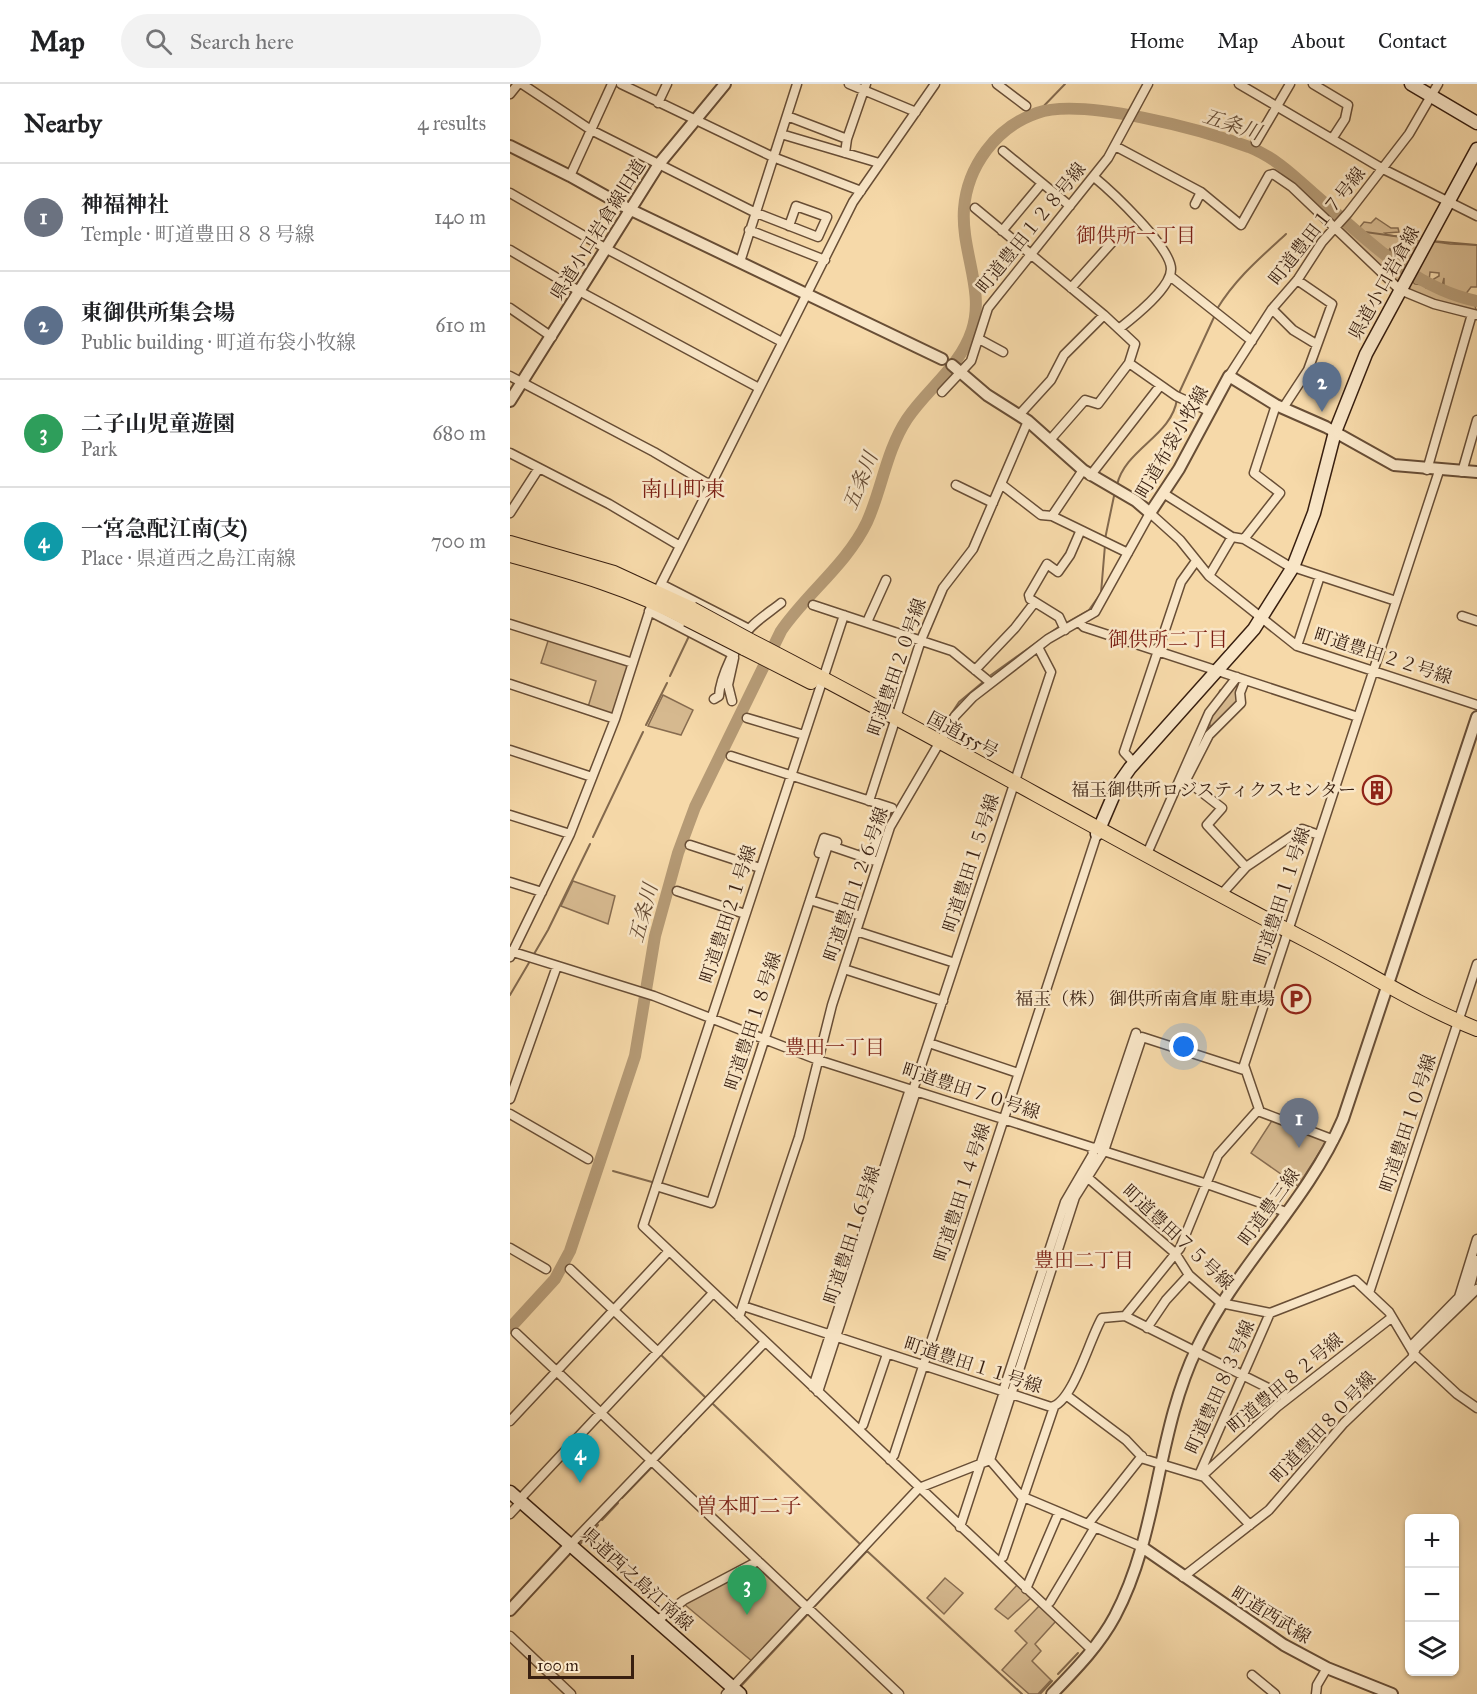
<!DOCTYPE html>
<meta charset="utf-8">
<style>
body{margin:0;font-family:"IM FELL Great Primer","Noto Serif JP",serif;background:#f2f2f2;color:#202124}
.controls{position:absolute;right:18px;bottom:18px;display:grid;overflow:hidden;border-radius:9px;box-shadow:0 2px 4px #0004}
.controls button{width:54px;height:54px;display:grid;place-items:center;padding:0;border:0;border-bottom:2px solid #e0e0e0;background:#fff;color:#202124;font:30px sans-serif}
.scale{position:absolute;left:18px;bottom:15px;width:106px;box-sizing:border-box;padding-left:6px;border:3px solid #381f10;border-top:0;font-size:16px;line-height:21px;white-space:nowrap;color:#381f10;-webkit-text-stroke:4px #f9e6c7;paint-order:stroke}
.you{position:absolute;left:674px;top:963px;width:21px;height:21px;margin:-15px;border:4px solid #fff;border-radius:50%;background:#1a73e8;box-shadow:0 0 0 9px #1a73e833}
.badge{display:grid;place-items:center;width:39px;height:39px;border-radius:50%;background:#8f2418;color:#fff;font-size:20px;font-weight:700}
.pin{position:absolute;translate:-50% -50px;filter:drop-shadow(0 2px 3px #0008)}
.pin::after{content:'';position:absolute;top:32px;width:21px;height:18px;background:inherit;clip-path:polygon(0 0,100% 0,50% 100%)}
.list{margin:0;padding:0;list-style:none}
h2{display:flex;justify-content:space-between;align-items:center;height:78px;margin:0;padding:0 24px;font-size:26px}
h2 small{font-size:20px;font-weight:400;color:#757577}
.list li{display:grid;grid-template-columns:39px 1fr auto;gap:18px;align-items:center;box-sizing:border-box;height:108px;padding:0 24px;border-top:2px solid #e0e0e0}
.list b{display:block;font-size:22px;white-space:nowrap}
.list p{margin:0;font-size:20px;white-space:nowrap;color:#757577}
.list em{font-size:20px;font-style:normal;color:#757577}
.icon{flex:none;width:33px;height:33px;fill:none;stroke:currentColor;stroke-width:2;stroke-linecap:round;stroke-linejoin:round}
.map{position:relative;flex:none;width:967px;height:1610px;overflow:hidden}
header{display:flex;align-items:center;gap:36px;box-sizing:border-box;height:84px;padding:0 30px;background:#fff;border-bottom:2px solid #e0e0e0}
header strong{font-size:28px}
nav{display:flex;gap:33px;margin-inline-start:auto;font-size:21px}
.search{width:420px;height:54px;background:#f2f2f2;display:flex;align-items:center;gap:15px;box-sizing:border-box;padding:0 21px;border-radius:33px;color:#757577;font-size:22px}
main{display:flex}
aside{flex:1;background:#fff}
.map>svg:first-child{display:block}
.green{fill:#d6b98f;stroke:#876c50;stroke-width:1.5}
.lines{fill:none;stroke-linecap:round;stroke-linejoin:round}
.stream{stroke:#83694d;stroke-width:2}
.river{stroke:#b59a75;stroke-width:12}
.minor-casing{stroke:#684e36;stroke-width:11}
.tertiary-casing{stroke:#684e36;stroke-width:14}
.secondary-casing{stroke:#381f10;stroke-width:15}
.trunk-casing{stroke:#381f10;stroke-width:16}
.minor{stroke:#f9e6c7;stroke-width:8}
.tertiary{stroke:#f9e6c7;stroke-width:10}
.secondary{stroke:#f9e6c7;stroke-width:12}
.trunk{stroke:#f6d9a9;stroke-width:14}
.trunk-bridge-casing{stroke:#381f10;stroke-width:16;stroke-linecap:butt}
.trunk-bridge{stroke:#f6d9a9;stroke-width:14}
.labels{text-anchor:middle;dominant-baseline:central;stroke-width:5;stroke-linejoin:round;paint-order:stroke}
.street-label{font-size:18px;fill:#381f10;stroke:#f9e6c7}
.poi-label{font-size:18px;fill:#381f10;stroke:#f9e6c7;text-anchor:end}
.water-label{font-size:20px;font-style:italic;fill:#644a33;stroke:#f9e6c7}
.neighbourhood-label{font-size:20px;fill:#7a1f14;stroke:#f9e6c7}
.quarter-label{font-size:21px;fill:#7a1f14;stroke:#f9e6c7}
</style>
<header>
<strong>Map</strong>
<div class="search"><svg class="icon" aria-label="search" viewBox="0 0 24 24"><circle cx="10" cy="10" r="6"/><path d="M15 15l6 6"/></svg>Search here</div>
<nav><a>Home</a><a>Map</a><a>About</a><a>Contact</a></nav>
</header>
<main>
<aside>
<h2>Nearby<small>4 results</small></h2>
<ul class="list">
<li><span class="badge" style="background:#6b7280">1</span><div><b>神福神社</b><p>Temple · 町道豊田８８号線</p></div><em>140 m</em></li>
<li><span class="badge" style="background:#5c6f8a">2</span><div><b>東御供所集会場</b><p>Public building · 町道布袋小牧線</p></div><em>610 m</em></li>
<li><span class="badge" style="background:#2e9e5b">3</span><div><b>二子山児童遊園</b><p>Park</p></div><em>680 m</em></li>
<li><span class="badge" style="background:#0f9aa8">4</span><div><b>一宮急配江南(支)</b><p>Place · 県道西之島江南線</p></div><em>700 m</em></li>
</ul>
</aside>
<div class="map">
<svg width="967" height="1610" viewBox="0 0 967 1610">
<rect width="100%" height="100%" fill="#f6d9a9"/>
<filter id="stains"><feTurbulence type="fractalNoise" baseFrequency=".00333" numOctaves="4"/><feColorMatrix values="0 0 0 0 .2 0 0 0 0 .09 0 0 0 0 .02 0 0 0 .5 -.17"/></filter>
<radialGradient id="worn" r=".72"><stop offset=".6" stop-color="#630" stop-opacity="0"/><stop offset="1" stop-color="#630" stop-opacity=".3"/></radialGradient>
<!-- green -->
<path class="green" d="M866,134L881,144H888L889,148L875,149L878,151L940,160L967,161V203H961L955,211L934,203V194L932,202L925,203L922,196L929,192V189L920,188L919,197C911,195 908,191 902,186C889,178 882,177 880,164L879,167L863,159L905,200L916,201V204L939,209L961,220L964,218L967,229L911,212L891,200L829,143L836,139C840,143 856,155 861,158L862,155L856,153L849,144L854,138L861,139Z
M39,554L118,580L104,629L101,630L78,623L86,597L31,579Z
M731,600C740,622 728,627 713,642H700L699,632L710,606Z
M153,611L183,626L171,651L138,642Z
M63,797L105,812L98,840L51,822Z
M763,1035L814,1055L816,1058L788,1102L741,1069Z
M248,1481L292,1523L243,1578L174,1520Z
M435,1494L453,1509L434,1530L417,1514Z
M508,1500L522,1513L498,1535L485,1525Z
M530,1521L546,1537L525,1560L531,1567L522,1577L541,1596L528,1610H519L492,1586L517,1559L505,1547Z"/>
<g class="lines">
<!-- stream -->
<path class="stream" d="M528,28L555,0
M848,147L913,156
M922,157L967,161
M707,225C726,194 750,174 776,150
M669,309L705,231
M607,401C615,365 662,352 667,315
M595,455L604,412
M556,539L579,526L591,509L595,461
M481,591L550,542
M160,592L180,550
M136,641L157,599
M428,650L449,618L473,598
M83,753L133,648
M24,870L38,846L80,760
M0,911L20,877
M89,1081L93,1083
M103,1087L142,1098
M150,1270L195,1313
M203,1320L351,1461
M174,1349L184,1338
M147,1377L171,1352
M112,1414L142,1383
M92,1436L108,1419
M70,1460L88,1441
M305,1522L357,1467L512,1610
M548,1590L568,1569
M231,1602L298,1530
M530,1610L542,1597"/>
<!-- river -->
<path class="river" d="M0,1244L45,1195L60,1167L125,972L145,852L168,769L185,723L271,547C296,510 337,480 357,438C372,405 376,367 397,335C418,304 450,283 462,246C475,207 451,167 454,125C457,83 486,43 527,29C572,13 693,46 739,63C764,73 782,90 802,108C851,150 901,204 967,217"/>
<!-- minor casing -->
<g class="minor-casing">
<path id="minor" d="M12,0L81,46L244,128L308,153L317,133L286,122L279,142
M111,0L263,73L351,107
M339,0L406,28
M487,0L516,22
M729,0L873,85L967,132
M803,0L838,21L835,35L822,55
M0,10L8,0
M148,19L157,0
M277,32L337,55
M271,50L369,79
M746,58L780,0
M605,62L691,108L731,141L759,91L763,90L782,103L890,206L924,220L967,231
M493,67L560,122
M335,69L337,55L356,0
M60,92L102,0
M584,93C601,107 661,163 661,185C661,204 624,233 610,244
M0,109L95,164L272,258
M685,120L691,108
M465,124L594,231
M239,146L315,176
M492,147L532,99
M0,166L69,207L249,304
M230,178L287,0
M660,192L742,257
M561,204L605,155
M0,224L42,253
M762,225L783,246L806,260
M469,255L493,268
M0,292L144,368L200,401
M719,292L762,225L788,195L812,158L838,129L899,50L928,0
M432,308L461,277L478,224L598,74L638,0
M773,324L798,286L822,220L787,196
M510,330L541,296L554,271L594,231L625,260L619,279
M540,356L575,316L588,320L619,279L666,312L699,327
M0,369L99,420L170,462
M573,386L542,432L618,469
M917,386L962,230
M952,388L967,336
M580,392L650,302
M491,400L531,431L542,432
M446,401L483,419
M653,409L722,453L734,455L777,481L886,517
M0,429L29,384
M734,455L770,409L744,389L766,321
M699,492L722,453
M151,500L239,545
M303,521L442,567L481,599
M139,527L224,571
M334,531L133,1142L582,1566
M952,532L967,537
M357,538L376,496
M569,538L574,543L848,633
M0,540L123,579
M555,546L549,533L520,515L519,511L537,480L548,488L560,471L570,448
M787,562L810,492
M465,586L505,544L525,518
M735,596L730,609L731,619L699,651L676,696L712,724L697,741L736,783
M0,600L105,635
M204,615L209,612C210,593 227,557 241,543C250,534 261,527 271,519
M222,617L218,601L224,574
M237,634L294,651
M0,666L82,693
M221,672L382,724
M624,679L614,668L671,498L686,477
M359,717L411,556L433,504L463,465L518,337
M0,731L60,750
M180,761L250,784
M354,767L362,770L378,723
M309,769L314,754L327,758
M636,772L699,629L727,593
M0,798L32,808
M167,807L235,830
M710,812L736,783L792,745L809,751
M300,816L351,832
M346,847L445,879
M0,867L144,912L308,976L697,1100L776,1128
M0,873L60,750L105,635L143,516L343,118L425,0
M334,885L433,917
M419,959L508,989
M403,1006L541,588L528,563
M0,1015L47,882
M748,1027L824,1056
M0,1030L78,1075
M577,1093L665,1169L679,1191L711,1219L760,1229L845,1196L879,1228L904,1270L947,1310L967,1324
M146,1102L201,1119L318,761L368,778
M0,1164L36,1185
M60,1185L148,1268
M859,1209L967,880
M957,1213L967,1176
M233,1222L541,1323C563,1319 580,1253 592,1234L615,1232L670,1164L708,1071L749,1025L734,981L929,387
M615,1232L778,1314
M229,1233L289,1053L322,921L380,743L445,632L463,613L538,555L585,528L640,429L670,456L699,492L787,562L967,621
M637,1244L656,1216L679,1191
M6,1249L389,1610
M900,1263L949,1213L967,1155
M303,1303L400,1005
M493,1307L555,1118L583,1070L582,1065L588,1062L626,949
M308,1308L406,1007
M556,1311L616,1356L634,1375L694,1393L740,1441
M0,1337L159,1167
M353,1341L377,1270
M380,1376L384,1371L587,750
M480,1376L565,1113L594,1067L632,953L734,986
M689,1391L760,1229
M692,1392L767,1323L881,1234
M10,1415L203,1209
M0,1430L12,1417
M578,1440L632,1372
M450,1443L494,1308
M61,1460L255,1258
M493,1473L544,1323
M673,1493L759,1426L834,1339L902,1274L906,1264L967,1205
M516,1505L549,1428
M540,1518L585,1443
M148,1536L174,1516L248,1477
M0,1552L61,1610
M742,1591L765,1610
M216,1610L409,1404L480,1376L511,1412L632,1463
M806,1610L807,1601L817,1584"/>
</g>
<!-- tertiary casing -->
<g class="tertiary-casing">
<path id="tertiary" d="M0,62L60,92L119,125L432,275
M442,281L477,311L518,337L573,386L626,417L640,429L669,385L719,292L766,321L816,343L884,381L967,388
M0,317L149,80L215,0
M632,1463L774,1561L817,1584L882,1610
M0,1526L61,1460
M542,1610C565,1586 589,1562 605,1532C649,1449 646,1349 687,1264C726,1182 797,1119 833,1035L967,633"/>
</g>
<!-- secondary casing -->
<g class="secondary-casing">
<path id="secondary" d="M901,0L967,39
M587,750L608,701L620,684L744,545L783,483L804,429L825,348L856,270L967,65
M0,1408L230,1610"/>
</g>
<!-- trunk casing -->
<g class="trunk-casing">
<path id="trunk" d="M0,459L104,489L182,525
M0,471C62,488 121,504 177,535
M239,556C426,652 607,758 794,855C852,885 906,921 967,945
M234,564L301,598"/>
</g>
<!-- minor -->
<use href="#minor" class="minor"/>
<!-- tertiary -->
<use href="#tertiary" class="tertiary"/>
<!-- secondary -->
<use href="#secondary" class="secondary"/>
<!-- trunk -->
<use href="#trunk" class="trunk"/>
<!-- trunk-bridge casing -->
<g class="trunk-bridge-casing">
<path id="trunk-bridge" d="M182,525L239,556
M177,535L234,564"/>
</g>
<!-- trunk-bridge -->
<use href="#trunk-bridge" class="trunk-bridge"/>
</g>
<!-- icons -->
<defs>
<g id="building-ring" transform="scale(1.5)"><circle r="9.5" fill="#f9e6c7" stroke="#8f2418" stroke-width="1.5"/><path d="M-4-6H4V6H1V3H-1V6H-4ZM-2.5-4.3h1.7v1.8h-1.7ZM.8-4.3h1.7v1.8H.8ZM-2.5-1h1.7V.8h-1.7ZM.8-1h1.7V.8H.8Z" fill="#8f2418"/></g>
<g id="parking-ring" transform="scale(1.5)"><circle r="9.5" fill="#f9e6c7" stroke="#8f2418" stroke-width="1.5"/><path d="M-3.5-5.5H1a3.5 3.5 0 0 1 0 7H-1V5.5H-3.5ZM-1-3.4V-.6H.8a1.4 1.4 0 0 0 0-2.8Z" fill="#8f2418"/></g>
</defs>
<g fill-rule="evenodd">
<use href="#building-ring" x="867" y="706"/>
<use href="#parking-ring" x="786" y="915"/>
</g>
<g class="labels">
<!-- street labels -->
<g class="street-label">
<text transform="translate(807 142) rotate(-52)">町道豊田１７号線</text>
<text transform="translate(521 144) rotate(-51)">町道豊田１２８号線</text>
<text transform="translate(88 146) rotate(-58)">県道小口岩倉線旧道</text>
<text transform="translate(874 199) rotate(-61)">県道小口岩倉線</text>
<text transform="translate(662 358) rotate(-60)">町道布袋小牧線</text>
<text transform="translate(873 572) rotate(18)">町道豊田２２号線</text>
<text transform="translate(387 583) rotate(-71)">町道豊田２０号線</text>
<text transform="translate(453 651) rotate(28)">国道155号</text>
<text transform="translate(461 779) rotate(-72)">町道豊田１５号線</text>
<text transform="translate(346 800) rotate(-71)">町道豊田１２６号線</text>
<text transform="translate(772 812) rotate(-72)">町道豊田１１号線</text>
<text transform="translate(218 830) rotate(-72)">町道豊田２１号線</text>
<text transform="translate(243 937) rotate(-72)">町道豊田１８号線</text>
<text transform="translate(461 1007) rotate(18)">町道豊田７０号線</text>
<text transform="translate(898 1039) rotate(-72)">町道豊田１０号線</text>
<text transform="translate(452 1108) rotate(-72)">町道豊田１４号線</text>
<text transform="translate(759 1123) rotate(-54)">町道豊三線</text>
<text transform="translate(342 1151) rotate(-72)">町道豊田１６号線</text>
<text transform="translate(668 1153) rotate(43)">町道豊田７５号線</text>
<text transform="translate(463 1281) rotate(18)">町道豊田１１号線</text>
<text transform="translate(775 1299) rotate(-40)">町道豊田８２号線</text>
<text transform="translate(710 1303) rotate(-66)">町道豊田８３号線</text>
<text transform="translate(813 1343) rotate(-47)">町道豊田８０号線</text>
<text transform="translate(127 1495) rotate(42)">県道西之島江南線</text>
<text transform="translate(761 1531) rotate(32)">町道西武線</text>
</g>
<!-- poi labels -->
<g class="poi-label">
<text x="846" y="706">福玉御供所ロジスティクスセンター</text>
<text x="765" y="915">福玉（株） 御供所南倉庫 駐車場</text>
</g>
<!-- water labels -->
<g class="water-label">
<text transform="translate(722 40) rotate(18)">五条川</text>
<text transform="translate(350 397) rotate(-68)">五条川</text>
<text transform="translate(133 829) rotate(-75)">五条川</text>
</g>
<!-- neighbourhood labels -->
<g class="neighbourhood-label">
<text x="626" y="151">御供所一丁目</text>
<text x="658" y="555">御供所二丁目</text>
<text x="325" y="963">豊田一丁目</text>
<text x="574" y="1176">豊田二丁目</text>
</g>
<!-- quarter labels -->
<g class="quarter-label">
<text x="173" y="405">南山町東</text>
<text x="239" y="1422">曽本町二子</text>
</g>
</g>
<rect width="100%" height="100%" filter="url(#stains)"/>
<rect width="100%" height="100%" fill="url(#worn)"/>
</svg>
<div class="controls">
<button>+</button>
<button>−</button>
<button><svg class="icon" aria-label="layers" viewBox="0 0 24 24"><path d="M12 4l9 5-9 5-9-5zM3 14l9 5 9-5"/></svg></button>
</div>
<div class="scale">100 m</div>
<div class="you"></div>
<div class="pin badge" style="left:789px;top:1064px;background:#6b7280">1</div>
<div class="pin badge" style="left:812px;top:328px;background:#5c6f8a">2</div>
<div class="pin badge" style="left:237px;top:1531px;background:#2e9e5b">3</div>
<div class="pin badge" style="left:70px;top:1399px;background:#0f9aa8">4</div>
</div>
</main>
